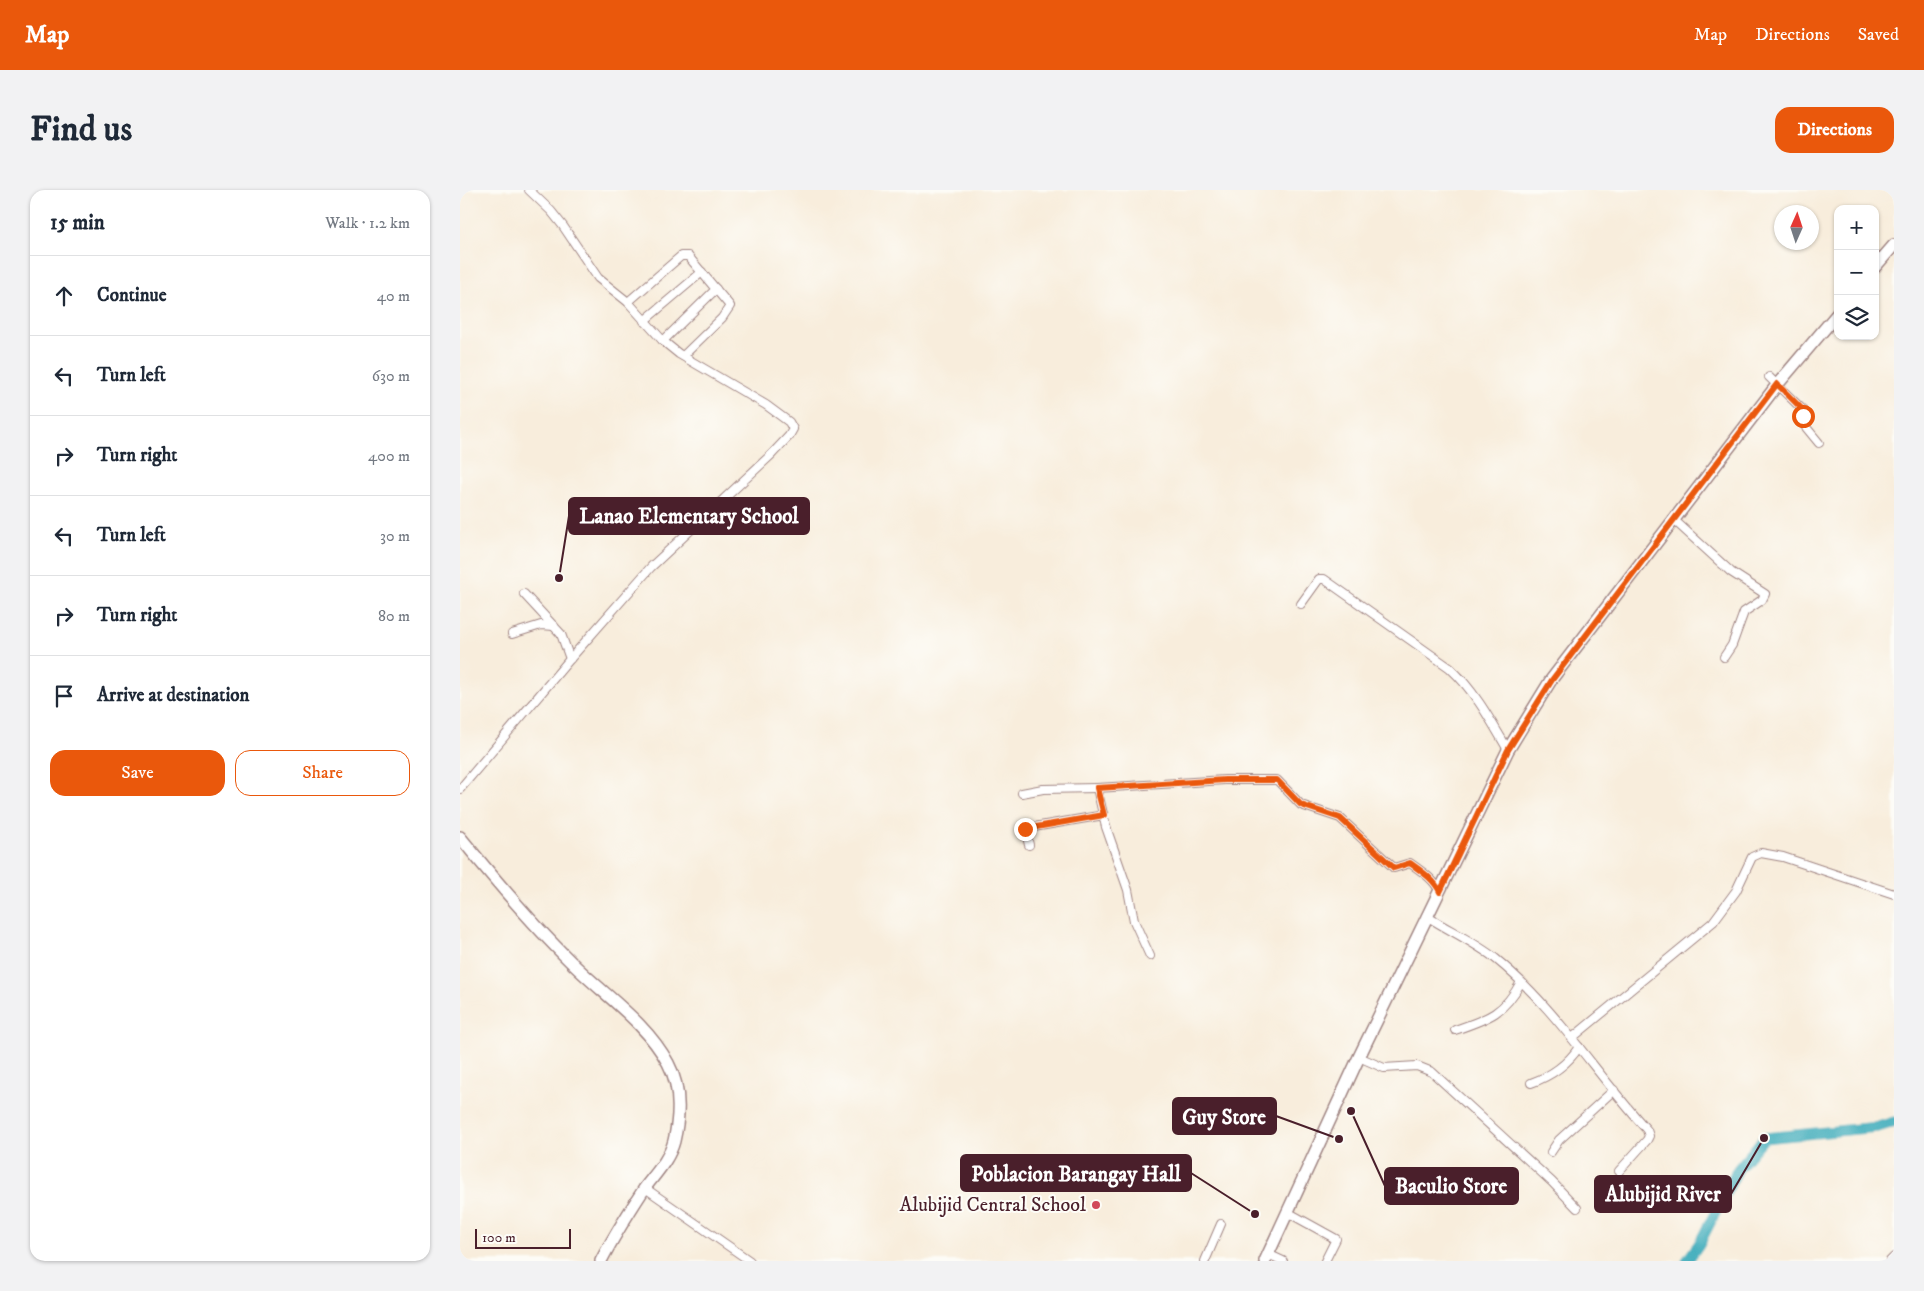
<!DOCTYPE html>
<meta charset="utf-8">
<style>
:root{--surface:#fff;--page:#f2f2f3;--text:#1f2937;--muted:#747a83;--line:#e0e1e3;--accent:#ea580c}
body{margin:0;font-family:"IM FELL DW Pica",serif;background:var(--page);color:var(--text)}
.controls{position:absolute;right:15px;top:15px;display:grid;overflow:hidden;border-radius:10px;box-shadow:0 1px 4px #0004}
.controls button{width:45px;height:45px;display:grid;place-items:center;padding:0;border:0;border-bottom:1px solid var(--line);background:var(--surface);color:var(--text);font:25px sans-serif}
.compass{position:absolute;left:1314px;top:15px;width:45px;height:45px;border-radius:50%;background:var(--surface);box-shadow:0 1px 4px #0004;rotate:3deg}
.scale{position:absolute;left:15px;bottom:12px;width:96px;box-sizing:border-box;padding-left:5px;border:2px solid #4a1f2b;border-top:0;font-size:14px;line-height:18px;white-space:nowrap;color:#4a1f2b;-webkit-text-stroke:4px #fdfcf7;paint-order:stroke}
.stop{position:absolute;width:15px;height:15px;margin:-11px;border:4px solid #ea580c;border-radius:50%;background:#fff}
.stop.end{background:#ea580c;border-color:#fff;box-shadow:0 1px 5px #0008}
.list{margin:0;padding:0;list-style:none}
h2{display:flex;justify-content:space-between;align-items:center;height:65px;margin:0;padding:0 20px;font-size:21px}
h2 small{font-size:16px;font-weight:400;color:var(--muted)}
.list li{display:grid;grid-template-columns:32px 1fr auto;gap:15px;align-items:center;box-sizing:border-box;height:80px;padding:0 20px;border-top:1px solid var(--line)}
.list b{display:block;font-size:19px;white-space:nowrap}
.list em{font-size:16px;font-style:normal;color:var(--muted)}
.actions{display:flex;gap:10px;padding:15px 20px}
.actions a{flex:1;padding:11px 0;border:1px solid var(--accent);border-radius:15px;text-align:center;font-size:18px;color:var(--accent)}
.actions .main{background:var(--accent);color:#fff}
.icon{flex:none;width:28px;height:28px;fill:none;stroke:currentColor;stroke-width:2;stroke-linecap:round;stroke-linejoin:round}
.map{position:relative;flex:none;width:1434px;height:1071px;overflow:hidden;border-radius:15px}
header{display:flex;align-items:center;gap:30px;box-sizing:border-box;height:70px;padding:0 25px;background:var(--accent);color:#fff}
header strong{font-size:24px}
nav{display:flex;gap:28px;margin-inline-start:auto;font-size:18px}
.intro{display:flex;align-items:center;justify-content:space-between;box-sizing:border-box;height:120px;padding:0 30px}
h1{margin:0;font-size:35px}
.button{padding:12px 22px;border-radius:15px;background:var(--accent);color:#fff;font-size:18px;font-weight:700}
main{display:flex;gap:30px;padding:0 30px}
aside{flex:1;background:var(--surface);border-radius:15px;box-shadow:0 1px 4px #0004}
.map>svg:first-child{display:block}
</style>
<header>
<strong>Map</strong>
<nav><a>Map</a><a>Directions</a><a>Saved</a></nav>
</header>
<div class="intro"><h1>Find us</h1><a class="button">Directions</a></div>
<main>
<aside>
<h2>15 min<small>Walk · 1.2 km</small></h2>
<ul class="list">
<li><svg class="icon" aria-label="ahead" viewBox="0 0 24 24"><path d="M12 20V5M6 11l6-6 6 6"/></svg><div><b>Continue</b></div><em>40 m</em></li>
<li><svg class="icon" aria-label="left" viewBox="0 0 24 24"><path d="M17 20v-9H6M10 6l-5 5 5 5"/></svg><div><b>Turn left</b></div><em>630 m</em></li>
<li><svg class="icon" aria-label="right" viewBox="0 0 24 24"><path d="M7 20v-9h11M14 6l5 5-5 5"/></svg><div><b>Turn right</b></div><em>400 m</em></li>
<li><svg class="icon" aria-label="left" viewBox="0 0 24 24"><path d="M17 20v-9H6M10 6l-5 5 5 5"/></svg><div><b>Turn left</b></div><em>30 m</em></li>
<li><svg class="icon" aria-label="right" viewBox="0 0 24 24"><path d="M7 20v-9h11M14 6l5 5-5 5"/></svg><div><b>Turn right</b></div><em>80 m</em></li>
<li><svg class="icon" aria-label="arrive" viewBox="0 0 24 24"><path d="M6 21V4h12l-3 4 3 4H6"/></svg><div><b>Arrive at destination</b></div></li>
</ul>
<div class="actions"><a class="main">Save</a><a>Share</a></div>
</aside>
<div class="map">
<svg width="1434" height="1071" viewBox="0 0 1434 1071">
<rect width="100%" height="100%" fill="#fdfcf7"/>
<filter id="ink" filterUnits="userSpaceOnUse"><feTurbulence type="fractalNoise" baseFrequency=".02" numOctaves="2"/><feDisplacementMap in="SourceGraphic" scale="10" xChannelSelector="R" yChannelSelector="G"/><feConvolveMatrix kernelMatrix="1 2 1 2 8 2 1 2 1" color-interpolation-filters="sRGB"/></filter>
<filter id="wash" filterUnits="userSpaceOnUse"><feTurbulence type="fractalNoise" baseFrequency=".0096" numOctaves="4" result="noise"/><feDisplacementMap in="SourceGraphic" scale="20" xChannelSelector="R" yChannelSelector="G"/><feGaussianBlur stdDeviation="1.12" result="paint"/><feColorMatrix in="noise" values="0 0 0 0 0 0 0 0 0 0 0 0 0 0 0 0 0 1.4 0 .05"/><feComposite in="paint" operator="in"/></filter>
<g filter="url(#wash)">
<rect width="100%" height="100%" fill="#f8eddc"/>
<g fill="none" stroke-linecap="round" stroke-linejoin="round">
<path stroke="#3baaba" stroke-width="11" d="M1227 1071 1239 1054 1278 979 1304 948 1418 937 1434 932"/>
</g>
</g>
<g filter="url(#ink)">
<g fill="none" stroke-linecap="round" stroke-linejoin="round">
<g stroke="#a18684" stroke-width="10">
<g id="street">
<path d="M168 112 221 66H228L270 116 262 128 223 166"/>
<path d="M184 131 242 82"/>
<path d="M203 151 256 99"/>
<path d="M1309 187 1342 219 1345 236 1359 253"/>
<path d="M1214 330 1271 382 1305 404 1302 410 1284 422 1272 455 1264 467"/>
<path d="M64 404 101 444 110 469"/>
<path d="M841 414 859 389H864L990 478C1015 501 1031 531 1048 560"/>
<path d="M52 444 81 435 94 436"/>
<path d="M0 599 110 469 191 377 311 265 329 246 333 239 329 232 306 215 219 164 203 151 168 112 138 88 103 36 91 21 69 0"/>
<path d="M562 603 583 599 637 598"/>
<path d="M569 655 565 639 568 638 644 625"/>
<path d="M968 727C990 741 1016 753 1036 769 1095 817 1136 884 1187 940L1189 946 1187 950 1159 981"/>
<path d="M690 766 674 731 668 700 646 637 637 598 765 590H817L841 615 880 628 934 678 950 673C961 681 974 689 980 702"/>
<path d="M995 840C1027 829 1044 824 1061 792"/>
<path d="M1112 848 1253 732 1276 701 1292 667 1301 663 1323 667 1434 704"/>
<path d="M899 867 924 878 957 876 972 882 1092 992 1117 1018"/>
<path d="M1071 893C1091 886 1107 875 1119 857"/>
<path d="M1091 962 1099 950 1154 900"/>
<path d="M185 998 290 1071"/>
<path d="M829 1023 876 1049 865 1071"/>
<path d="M808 1064 823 1071"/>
<path d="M745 1071 761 1034"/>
<path d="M1430 1071 1434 1067"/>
</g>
</g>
<g stroke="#a18684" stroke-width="14">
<g id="secondary">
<path d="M1415 77 1434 55"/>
<path d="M0 647C35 690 71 733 111 772 144 805 186 832 208 873 221 897 220 925 214 951 209 970 195 984 184 999 169 1022 154 1046 141 1071"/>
<path d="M805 1071 899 867 1048 560 1091 490 1317 195 1378 123"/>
</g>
</g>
<use href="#street" stroke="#fff" stroke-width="8"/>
<use href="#secondary" stroke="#fff" stroke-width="11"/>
</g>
</g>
<g fill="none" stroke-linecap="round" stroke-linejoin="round" filter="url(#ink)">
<path stroke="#ea580c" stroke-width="6" d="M565 639 644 625 637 598 765 590H817L841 615 880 628 934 678 950 673C961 681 974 689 980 702L1048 560 1092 490 1317 194 1342 219 1343 226"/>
</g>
<circle fill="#d1495b" stroke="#fdfcf7" stroke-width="2" cx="636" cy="1015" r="5"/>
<g text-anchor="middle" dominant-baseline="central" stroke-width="4" stroke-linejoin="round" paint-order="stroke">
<g font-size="20" fill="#4a1f2b" stroke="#fdfcf7" text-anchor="end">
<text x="626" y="1015">Alubijid Central School</text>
</g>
</g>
<path fill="none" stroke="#4a1f2b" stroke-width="2" d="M99 388L109 326M879 949L816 926M795 1024L731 983M891 921L925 996M1304 948L1271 1004"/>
<g fill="#4a1f2b" stroke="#fdfcf7" stroke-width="2">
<circle cx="99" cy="388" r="5"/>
<circle cx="879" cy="949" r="5"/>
<circle cx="795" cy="1024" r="5"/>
<circle cx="891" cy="921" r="5"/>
<circle cx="1304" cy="948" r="5"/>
</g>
<g fill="#4a1f2b" stroke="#4a1f2b" stroke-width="2">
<rect x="109" y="308" width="240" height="36" rx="5"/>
<rect x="713" y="908" width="103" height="36" rx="5"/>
<rect x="501" y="965" width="230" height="36" rx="5"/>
<rect x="925" y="978" width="133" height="36" rx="5"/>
<rect x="1135" y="986" width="136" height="36" rx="5"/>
</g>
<g font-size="21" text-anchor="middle" font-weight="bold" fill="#fff">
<text x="229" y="333">Lanao Elementary School</text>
<text x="764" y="934">Guy Store</text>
<text x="616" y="991">Poblacion Barangay Hall</text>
<text x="991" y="1003">Baculio Store</text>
<text x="1203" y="1011">Alubijid River</text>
</g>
</svg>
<div class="controls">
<button>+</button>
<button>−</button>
<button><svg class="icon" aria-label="layers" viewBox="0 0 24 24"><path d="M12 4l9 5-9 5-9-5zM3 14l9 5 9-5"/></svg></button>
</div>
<svg class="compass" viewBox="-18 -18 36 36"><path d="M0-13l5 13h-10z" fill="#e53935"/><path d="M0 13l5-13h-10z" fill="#747a83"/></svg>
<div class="scale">100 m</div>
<div class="stop" style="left:1343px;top:226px"></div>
<div class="stop end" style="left:565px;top:639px"></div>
</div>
</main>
